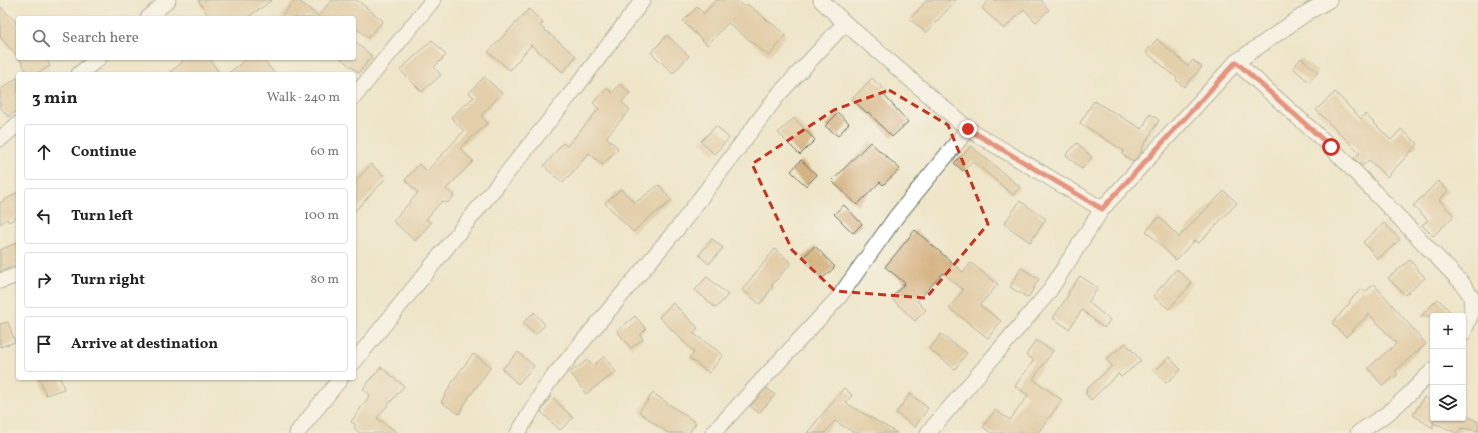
<!DOCTYPE html>
<meta charset="utf-8">
<style>
:root{--surface:#fff;--page:#f6f6f6;--text:#222;--muted:#767676;--line:#e0e0e0}
body{margin:0;font-family:Vollkorn,serif;background:var(--page);color:var(--text)}
.controls{position:absolute;right:12px;bottom:12px;display:grid;overflow:hidden;border-radius:4px;box-shadow:0 1px 3px #0004}
.controls button{width:36px;height:36px;display:grid;place-items:center;padding:0;border:0;border-bottom:1px solid var(--line);background:var(--surface);color:var(--text);font:20px sans-serif}
.stop{position:absolute;width:12px;height:12px;margin:-9px;border:3px solid #d93025;border-radius:50%;background:#fff}
.stop.end{background:#d93025;border-color:#fff;box-shadow:0 1px 4px #0008}
.list{margin:0;padding:0;list-style:none}
h2{display:flex;justify-content:space-between;align-items:center;height:52px;margin:0;padding:0 16px;font-size:17px}
h2 small{font-size:13px;font-weight:400;color:var(--muted)}
.list li{display:grid;grid-template-columns:26px 1fr auto;gap:12px;align-items:center;box-sizing:border-box;height:56px;margin:0 8px 8px;padding:0 8px;border:1px solid var(--line);border-radius:4px}
.list b{display:block;font-size:15px;white-space:nowrap}
.list em{font-size:13px;font-style:normal;color:var(--muted)}
.icon{flex:none;width:22px;height:22px;fill:none;stroke:currentColor;stroke-width:2;stroke-linecap:round;stroke-linejoin:round}
.map{position:relative;flex:none;width:1478px;height:433px;overflow:hidden}
.search{position:absolute;background:var(--surface);box-shadow:0 1px 3px #0004;left:16px;top:16px;width:340px;height:44px;display:flex;align-items:center;gap:10px;box-sizing:border-box;padding:0 14px;border-radius:4px;color:var(--muted);font-size:15px}
.panel{position:absolute;background:var(--surface);box-shadow:0 1px 3px #0004;left:16px;top:72px;width:340px;height:308px;border-radius:4px}
.map>svg:first-child{display:block}
</style>
<div class="map">
<svg width="1478" height="433" viewBox="0 0 1478 433">
<rect width="100%" height="100%" fill="#f7f3e8"/>
<filter id="ink" filterUnits="userSpaceOnUse"><feTurbulence type="fractalNoise" baseFrequency=".025" numOctaves="2"/><feDisplacementMap in="SourceGraphic" scale="8" xChannelSelector="R" yChannelSelector="G"/><feConvolveMatrix kernelMatrix="1 2 1 2 8 2 1 2 1" color-interpolation-filters="sRGB"/></filter>
<filter id="wash" filterUnits="userSpaceOnUse"><feTurbulence type="fractalNoise" baseFrequency=".012" numOctaves="4" result="noise"/><feDisplacementMap in="SourceGraphic" scale="16" xChannelSelector="R" yChannelSelector="G"/><feGaussianBlur stdDeviation="0.9" result="paint"/><feColorMatrix in="noise" values="0 0 0 0 0 0 0 0 0 0 0 0 0 0 0 0 0 1.4 0 .05"/><feComposite in="paint" operator="in"/></filter>
<g filter="url(#wash)">
<rect width="100%" height="100%" fill="#efe6ca"/>
<g id="blocks">
<g fill="#d6b383">
<path d="M198 0H272L247 18H210Z"/>
<path d="M295 0H298L318 16 332 0H357L383 21 368 38 354 26V18H280Z"/>
<path d="M716 0H735L744 7 747 4 786 35 769 56 728 23 707 45 683 21 697 7 704 14Z"/>
<path d="M927 0H956L926 33 910 19Z"/>
<path d="M989 0H1041L1049 10 1036 22 1024 9 1004 29 982 8Z"/>
<path d="M0 6 18 25V57L0 37Z"/>
<path d="M529 9 543 23 540 26 576 56 563 72 531 45 510 70 488 52Z"/>
<path d="M667 35 689 56 673 73 651 53Z"/>
<path d="M1157 39 1188 66 1193 60 1202 67 1184 87 1176 80 1177 78 1146 52Z"/>
<path d="M432 40 446 55 434 67 441 75 422 92 400 70Z"/>
<path d="M354 41 372 56 359 73 340 58H354Z"/>
<path d="M19 58H46L50 66 36 74H28Z"/>
<path d="M180 58H209L220 74H167L183 62Z"/>
<path d="M248 58H262L275 74H227Z"/>
<path d="M1301 58 1318 72 1309 82 1293 68Z"/>
<path d="M18 77V110L8 117 0 107V90Z"/>
<path d="M484 77 502 93 481 116 488 123 460 148 473 161 446 189 454 196 448 203 442 201 426 219 431 223 415 241 393 221 418 193 405 180 419 164 427 171 464 131 451 117 474 97 469 93Z"/>
<path d="M872 78 887 92 884 95 908 122 892 137 868 112 867 113 852 99Z"/>
<path d="M620 84 630 93 622 102 630 110 606 137 618 148 603 165 589 153 563 183 544 166 563 143 567 146 599 109 593 103 607 88 612 93Z"/>
<path d="M1335 92 1361 119 1365 114 1391 140 1401 129 1418 144 1387 177 1369 160 1362 166 1354 158 1360 153 1316 110Z"/>
<path d="M1094 101 1142 129 1150 114 1159 120 1141 150 1143 151 1133 162 1122 154 1124 151 1080 123Z"/>
<path d="M838 113 849 123 838 136 825 126Z"/>
<path d="M794 118 815 140 800 155 778 133Z"/>
<path d="M716 126 729 138 714 154 701 141Z"/>
<path d="M870 142 900 169 883 185 880 182 857 205 832 181Z"/>
<path d="M1077 143 1092 157 1082 169 1066 155Z"/>
<path d="M971 146 1020 187 1013 195 973 161 963 171 954 163 962 155H963Z"/>
<path d="M801 160 817 175 806 186 791 171Z"/>
<path d="M371 164 386 178 354 212V183Z"/>
<path d="M1438 181 1448 191 1439 200 1454 216 1433 236 1422 225 1428 220 1413 206Z"/>
<path d="M659 185 672 201 646 220 633 232 605 203 621 189 635 203Z"/>
<path d="M1224 191 1237 203 1198 244 1195 240 1176 260 1146 231 1159 217 1179 237Z"/>
<path d="M18 192V216L9 222 7 219 0 224V203Z"/>
<path d="M1020 201 1046 219 1030 242 1004 224Z"/>
<path d="M844 205 862 224 853 233 834 214Z"/>
<path d="M1384 223 1400 240 1378 259 1363 242Z"/>
<path d="M915 230 963 272 971 263 998 284 980 305 1001 321 988 338 949 308 963 290 943 273 917 301 926 310 915 321 891 298 905 283 885 267Z"/>
<path d="M712 239 723 248 709 264 699 255Z"/>
<path d="M18 242V264L0 272V250Z"/>
<path d="M815 246 835 267 822 279 802 258Z"/>
<path d="M775 249 791 263 771 286 773 287 760 304 742 290Z"/>
<path d="M1410 260 1425 278 1405 295 1388 278Z"/>
<path d="M1021 268 1039 279 1028 298 1010 287Z"/>
<path d="M1177 269 1192 283 1169 309 1153 296Z"/>
<path d="M1080 276 1098 288 1088 302 1110 320 1104 328 1082 310 1069 329 1053 318 1069 294 1068 293Z"/>
<path d="M707 277 728 295 716 308 695 290Z"/>
<path d="M1374 284 1426 344 1395 371 1398 374 1383 386 1368 368 1396 344V343L1369 314 1346 337 1332 323 1350 303 1349 301 1362 289 1365 292Z"/>
<path d="M1438 299 1455 316H1421Z"/>
<path d="M673 303 698 328 693 333 723 355 709 373 689 358 694 352 659 317Z"/>
<path d="M534 312 545 325 535 335 523 323Z"/>
<path d="M635 316 646 329 640 335 643 339 631 348 617 331Z"/>
<path d="M8 322 15 342 0 347V324Z"/>
<path d="M941 334 967 353 955 369 929 349Z"/>
<path d="M1036 340 1053 351 1033 379 1062 400 1038 433H991L983 427 995 410 1010 420 1028 395 1015 386 1034 360 1026 355Z"/>
<path d="M1126 343 1141 361 1121 377 1118 374 1091 400 1086 394V390L1112 366 1106 359Z"/>
<path d="M518 352 534 366 518 384 502 369Z"/>
<path d="M473 354 491 367 469 397 459 414 441 402 455 378Z"/>
<path d="M604 357 616 372 586 394 570 372 588 360 592 366Z"/>
<path d="M1169 357 1181 370 1166 383 1155 371Z"/>
<path d="M381 367 404 386 377 418 398 433H360L354 428 356 425 351 422 370 395 363 389Z"/>
<path d="M39 378H60L64 389 46 395Z"/>
<path d="M767 388 775 395 759 413 750 406Z"/>
<path d="M844 388 852 395 846 403 897 433H855L835 421 825 433H807Z"/>
<path d="M653 393 696 423 689 433H668L639 412Z"/>
<path d="M910 394 928 408 915 427 896 413Z"/>
<path d="M551 396 573 418 560 430 541 412Z"/>
<path d="M1424 397 1433 403V418H1463V414L1478 422V431L1461 428 1458 433H1456L1440 425 1434 424 1433 421V428L1413 415Z"/>
</g>
</g>
</g>
<g filter="url(#ink)">
<use href="#blocks" fill-opacity="0" stroke="#687868" stroke-width="1"/>
<g fill="none" stroke-linecap="round" stroke-linejoin="round">
<g stroke="#687868" stroke-width="17">
<g id="street">
<path d="M821 0 845 23 968 129 1102 209"/>
<path d="M148 18 168 0"/>
<path d="M1236 62 1331 147 1462 283 1471 296 1472 311 1463 334"/>
<path d="M79 74 99 58"/>
<path d="M354 97 433 0"/>
<path d="M0 139 18 124"/>
<path d="M0 281 18 275"/>
<path d="M354 362 574 90 643 0"/>
<path d="M297 433 341 378"/>
<path d="M518 433 548 383 681 224 778 95 845 23"/>
<path d="M713 433 839 297 896 217 968 129"/>
<path d="M928 433 1048 293 1102 209 1236 62 1308 12 1329 0"/>
<path d="M1358 433 1388 413 1407 396 1433 370"/>
</g>
</g>
<use href="#street" stroke="#fff" stroke-width="15"/>
</g>
</g>
<g fill="none" stroke-linecap="round" stroke-linejoin="round" filter="url(#ink)">
<path stroke="#d93025" stroke-width="5" d="M968 129 1102 209 1236 62 1331 147"/>
</g>
<path d="M0 0H1478V433H0ZM889 90 948 125 988 224 926 298 835 291 792 250 752 164 834 110Z" fill="#efe6ca" fill-opacity=".55" fill-rule="evenodd"/>
<path fill="none" stroke="#c8321e" stroke-width="3" stroke-dasharray="8 5" stroke-linejoin="round" d="M889 90 948 125 988 224 926 298 835 291 792 250 752 164 834 110Z"/>
</svg>
<div class="controls">
<button>+</button>
<button>−</button>
<button><svg class="icon" aria-label="layers" viewBox="0 0 24 24"><path d="M12 4l9 5-9 5-9-5zM3 14l9 5 9-5"/></svg></button>
</div>
<div class="stop" style="left:1331px;top:147px"></div>
<div class="stop end" style="left:968px;top:129px"></div>
<div class="search"><svg class="icon" aria-label="search" viewBox="0 0 24 24"><circle cx="10" cy="10" r="6"/><path d="M15 15l6 6"/></svg>Search here</div>
<section class="panel">
<h2>3 min<small>Walk · 240 m</small></h2>
<ul class="list">
<li><svg class="icon" aria-label="ahead" viewBox="0 0 24 24"><path d="M12 20V5M6 11l6-6 6 6"/></svg><div><b>Continue</b></div><em>60 m</em></li>
<li><svg class="icon" aria-label="left" viewBox="0 0 24 24"><path d="M17 20v-9H6M10 6l-5 5 5 5"/></svg><div><b>Turn left</b></div><em>100 m</em></li>
<li><svg class="icon" aria-label="right" viewBox="0 0 24 24"><path d="M7 20v-9h11M14 6l5 5-5 5"/></svg><div><b>Turn right</b></div><em>80 m</em></li>
<li><svg class="icon" aria-label="arrive" viewBox="0 0 24 24"><path d="M6 21V4h12l-3 4 3 4H6"/></svg><div><b>Arrive at destination</b></div></li>
</ul>
</section>
</div>
